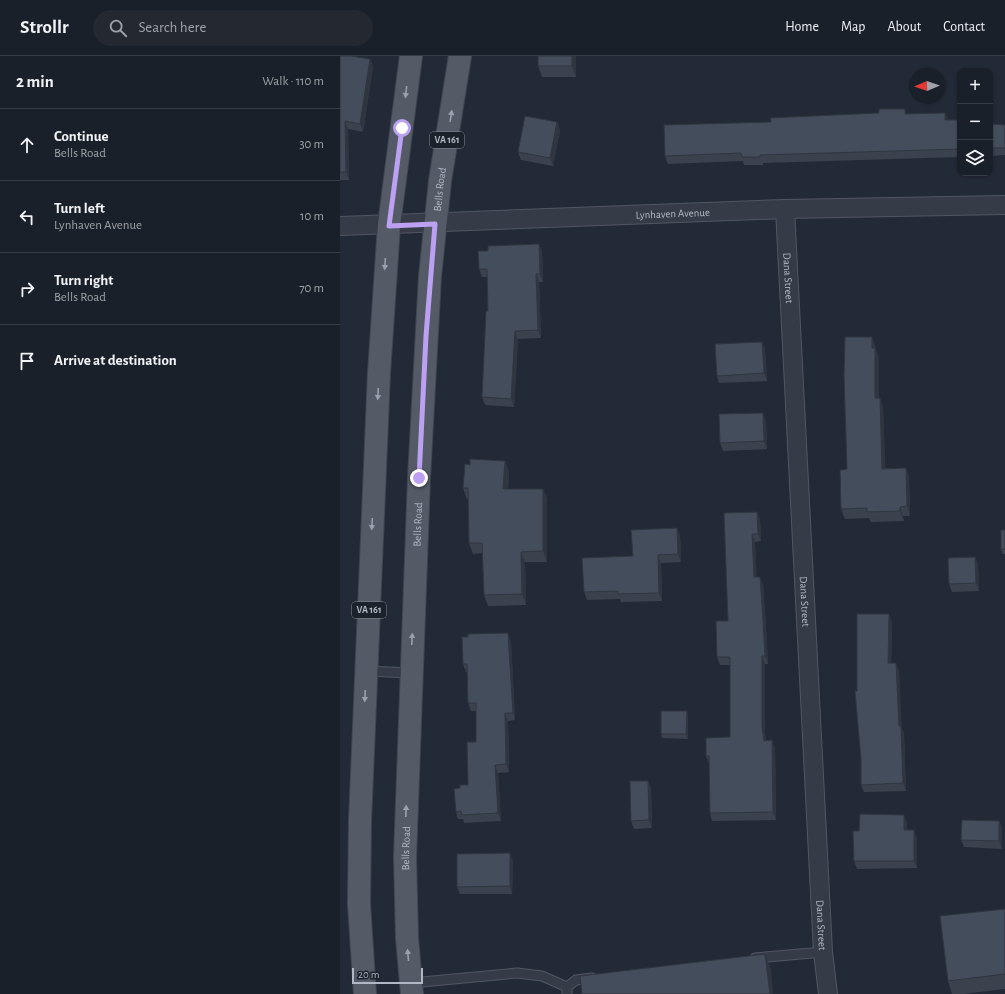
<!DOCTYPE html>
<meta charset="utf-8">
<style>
:root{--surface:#1a2029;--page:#232831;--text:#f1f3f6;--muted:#9fa3a8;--line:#383e46}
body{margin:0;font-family:"Alegreya Sans",sans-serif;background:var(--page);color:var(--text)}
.controls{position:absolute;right:12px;top:12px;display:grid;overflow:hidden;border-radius:8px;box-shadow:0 1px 3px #0004}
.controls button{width:36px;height:36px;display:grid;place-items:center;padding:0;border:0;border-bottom:1px solid var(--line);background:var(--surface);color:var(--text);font:20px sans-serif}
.compass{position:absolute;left:569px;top:12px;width:36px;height:36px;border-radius:50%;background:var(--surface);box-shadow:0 1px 3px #0004;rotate:268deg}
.scale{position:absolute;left:12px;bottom:10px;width:71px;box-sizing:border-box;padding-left:4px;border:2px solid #b1b7c4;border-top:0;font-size:11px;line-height:14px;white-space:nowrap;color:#b1b7c4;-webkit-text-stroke:3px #1c222c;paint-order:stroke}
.stop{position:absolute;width:12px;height:12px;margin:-9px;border:3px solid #bca0f2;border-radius:50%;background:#fff}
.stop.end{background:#bca0f2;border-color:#fff;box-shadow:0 1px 4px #0008}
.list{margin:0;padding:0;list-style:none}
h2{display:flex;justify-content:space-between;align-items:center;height:52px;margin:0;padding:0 16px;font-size:17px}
h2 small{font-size:13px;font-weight:400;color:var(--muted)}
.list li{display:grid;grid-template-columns:26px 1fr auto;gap:12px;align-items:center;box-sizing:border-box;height:72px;padding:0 16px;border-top:1px solid var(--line)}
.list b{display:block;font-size:15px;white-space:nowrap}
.list p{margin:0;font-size:13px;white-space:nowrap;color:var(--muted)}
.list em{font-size:13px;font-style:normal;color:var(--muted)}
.icon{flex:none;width:22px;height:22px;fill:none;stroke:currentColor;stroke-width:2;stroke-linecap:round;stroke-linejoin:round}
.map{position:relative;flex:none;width:665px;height:938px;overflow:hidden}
header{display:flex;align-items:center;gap:24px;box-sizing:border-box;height:56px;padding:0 20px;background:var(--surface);border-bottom:1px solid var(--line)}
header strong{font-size:19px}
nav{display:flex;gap:22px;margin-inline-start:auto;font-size:14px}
.search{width:280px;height:36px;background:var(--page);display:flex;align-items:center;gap:10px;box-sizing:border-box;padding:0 14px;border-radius:22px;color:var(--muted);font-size:15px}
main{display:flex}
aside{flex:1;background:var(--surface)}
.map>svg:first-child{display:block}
</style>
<header>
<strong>Strollr</strong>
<div class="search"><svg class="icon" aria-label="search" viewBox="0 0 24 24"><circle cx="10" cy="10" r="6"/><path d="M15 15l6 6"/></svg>Search here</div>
<nav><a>Home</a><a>Map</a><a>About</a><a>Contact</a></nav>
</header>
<main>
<aside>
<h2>2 min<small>Walk · 110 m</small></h2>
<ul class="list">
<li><svg class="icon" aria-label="ahead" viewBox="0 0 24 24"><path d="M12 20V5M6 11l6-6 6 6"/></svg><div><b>Continue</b><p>Bells Road</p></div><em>30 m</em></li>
<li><svg class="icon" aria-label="left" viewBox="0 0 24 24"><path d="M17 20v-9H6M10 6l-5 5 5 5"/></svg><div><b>Turn left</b><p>Lynhaven Avenue</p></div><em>10 m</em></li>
<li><svg class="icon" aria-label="right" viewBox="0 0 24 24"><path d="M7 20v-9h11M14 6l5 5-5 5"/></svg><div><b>Turn right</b><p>Bells Road</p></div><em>70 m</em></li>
<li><svg class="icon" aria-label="arrive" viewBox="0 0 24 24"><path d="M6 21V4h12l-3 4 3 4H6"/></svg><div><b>Arrive at destination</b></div></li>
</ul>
</aside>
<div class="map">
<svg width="665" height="938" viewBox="0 0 665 938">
<rect width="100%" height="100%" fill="#232a37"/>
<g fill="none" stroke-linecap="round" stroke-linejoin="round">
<g stroke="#515762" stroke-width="11">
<g id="lane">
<path d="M26 615 71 617"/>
<path d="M415 902 483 896"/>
<path d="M71 927 177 917 202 920 227 931"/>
<path d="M227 938V931L236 924 252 922"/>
</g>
</g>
<g stroke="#515762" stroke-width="20">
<g id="street">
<path id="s1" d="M445 153 483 896 488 938"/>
<path id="s2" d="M0 170 445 153 665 149"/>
</g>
</g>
<g stroke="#3f4651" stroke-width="24">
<g id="primary">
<path d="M25 938 19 848 20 765 39 317 49 169 71 0"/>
<path id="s3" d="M72 938 67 882 65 801 79 422 90 220 100 125 120 0"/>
</g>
</g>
<use href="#lane" stroke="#363c47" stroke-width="9"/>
<use href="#street" stroke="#363c47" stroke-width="18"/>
<use href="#primary" stroke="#545b67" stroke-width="22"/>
</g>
<g fill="#3a424e">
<path d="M0 0 30 3 33 11 23 76 8 73 9 124H0Z"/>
<path d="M236 0V21H202L198 10Z"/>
<path d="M539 57 567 58 605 57 608 64H620V101L423 107V109H404L403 105 328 108 325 100 431 66Z"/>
<path d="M217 66 220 74 213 110 181 104 178 96Z"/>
<path d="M650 68 665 69V99L650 100Z"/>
<path d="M199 188 202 196 203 226H199L201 282 178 283 174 351 145 349 142 341 148 255 147 221H142L139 213 148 195Z"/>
<path d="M532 281 539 302V342H540L543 352 545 412H566L569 422 570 460H563L564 465 531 466 529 462 505 463 501 453 507 413Z"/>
<path d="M422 286 425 294 427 325 379 327 377 320Z"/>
<path d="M426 365 427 393 383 395 380 387Z"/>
<path d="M165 405 169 416 168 433H203L207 443V506H185L186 549 148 550 144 539 143 497 133 498 129 487 128 443H127L123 432 130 409Z"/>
<path d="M417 456 420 464 421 485 415 486 416 521 423 529 426 571 428 608H425V678L426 685 435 692 436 764 372 765 370 757 369 707 366 700 390 681V609H380L377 601 388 565Z"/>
<path d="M337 472 340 480 341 506 321 507 322 545 281 546 280 543 247 544 244 536 293 500Z"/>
<path d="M665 474V498H663L661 494Z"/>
<path d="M635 501 638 509 639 535 612 536 609 528Z"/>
<path d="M552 566 551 607 559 615 561 670 564 678 566 735 524 736 521 729V703L517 635Z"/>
<path d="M171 585 175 664 168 665 169 716 158 717 161 765 124 767 123 763H118L116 756 120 732 128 729 136 686V655H131L128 647 127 616H126L123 608Z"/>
<path d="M348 659V683L322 682 321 678Z"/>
<path d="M308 725 311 733 312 772 294 773 291 765Z"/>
<path d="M659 765 662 773V793L624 791 621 784Z"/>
<path d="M567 767V774L577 782V812L517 813 514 805 519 775Z"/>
<path d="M173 805 172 838H120L117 831Z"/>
<path d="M665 853V933L623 938H612L608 925Z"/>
</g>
<g fill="#303640">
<path d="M232 0H236V21L232 10Z"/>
<path d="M30 3 33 11 23 76 20 68Z"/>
<path d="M605 57 608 64H605Z"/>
<path d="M5 65 8 73 9 124 6 116Z"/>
<path d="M217 66 220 74 213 110 210 102Z"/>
<path d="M199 188 202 196 203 226 200 218Z"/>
<path d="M196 218 199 226 201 282 198 274Z"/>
<path d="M175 275 178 283 174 351 171 343Z"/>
<path d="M532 281 539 302V352L535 342 532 292Z"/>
<path d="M422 286 425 294 427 325 424 317Z"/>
<path d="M540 342 543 352 546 422 542 413Z"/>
<path d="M423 357 426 365 427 393 424 385Z"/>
<path d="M165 405 169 416 167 443 163 433Z"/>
<path d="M566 412 569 422 570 460 567 450Z"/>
<path d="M203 433 207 443V506L203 495Z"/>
<path d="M560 451 563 460 564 465 560 455Z"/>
<path d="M417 456 420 464 421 485 418 478Z"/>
<path d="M337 472 340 480 341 506 338 498Z"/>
<path d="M412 478 415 486 417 529 414 521Z"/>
<path d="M181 496 185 506 186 549 182 538Z"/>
<path d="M318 499 321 507 322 545 319 537Z"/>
<path d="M635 501 638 509 639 535 636 527Z"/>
<path d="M420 521 423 529 426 571 428 608 425 600Z"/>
<path d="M549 558 552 566 551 615 548 607Z"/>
<path d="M168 577 171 585 175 664 173 657Z"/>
<path d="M422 600 425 608V678L427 693 424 685 422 670Z"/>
<path d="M556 607 559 615 562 678 559 670Z"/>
<path d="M347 655 348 659V683L346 678Z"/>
<path d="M165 657 168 665 169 716 166 708Z"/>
<path d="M561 670 564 678 566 735 563 727Z"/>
<path d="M432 684 435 692 436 764 433 756Z"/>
<path d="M155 709 158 717 161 765 158 757Z"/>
<path d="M308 725 311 733 312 772 309 764Z"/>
<path d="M564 759 567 767V782L564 774Z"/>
<path d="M659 765 662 773V793L659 785Z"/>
<path d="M574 774 577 782V812L574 805Z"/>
<path d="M170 797 173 805 172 838 170 830Z"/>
<path d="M425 898 431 913 433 938H430Z"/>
</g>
<g fill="#444d5b" stroke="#303640">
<path d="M0 0H11L30 3 20 68 5 65 6 116H0Z"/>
<rect x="198" y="0" width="34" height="10"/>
<path d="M539 53H565V58L605 57V64H620V93L420 99V101H402L401 97 325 100 324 69 431 66 430 62 539 57Z"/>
<path d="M185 60 217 66 210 102 178 96Z"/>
<path d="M650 68 665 69V92H650Z"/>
<path d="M199 188 200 218H196L198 274 175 275 171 343 142 341 146 255H148L147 213H139L138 195H148V190Z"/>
<path d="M505 281H532V292H535V342H540L542 413 566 412 567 450 560 451V455L527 456V452L501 453 500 414 507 413 504 319Z"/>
<path d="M422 286 424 317 377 320 375 288Z"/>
<path d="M423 357 424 385 380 387 379 358Z"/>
<path d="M130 403 165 405 163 433H203V495L181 496 182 538 144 539 142 487H129L128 432H123L125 408 130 409Z"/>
<path d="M417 456 418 478H412L414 521H420L423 563 425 600H422V670L424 685 432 684 433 756 370 757 369 700H366V682L390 681V601H377L376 565H388L384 457Z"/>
<path d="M337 472 338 498 318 499 319 537 278 538V535L244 536 242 502 293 500 291 474Z"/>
<path d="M661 474H665V493L661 494Z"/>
<path d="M635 501 636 527 609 528 608 502Z"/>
<path d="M517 558H549L548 607H556L559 670H561L563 727 521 729V703L515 635H517Z"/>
<path d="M168 577 173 657H165L166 708 155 709 158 757 122 759 121 755 116 756 114 733 120 732V729H128L127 686H136V647H128L127 608H123L122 581H128V578Z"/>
<path d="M321 655H347L346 678H321Z"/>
<path d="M290 725H308L309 764 291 765Z"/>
<path d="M520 758 564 759V774H574V805H514L513 775H519Z"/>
<path d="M622 764 659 765V785L621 784Z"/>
<path d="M170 797V830L117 831V798Z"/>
<path d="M665 853V918L608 925 600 860Z"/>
<path d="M425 898 430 938H242L240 920Z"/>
</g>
<defs><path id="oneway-solid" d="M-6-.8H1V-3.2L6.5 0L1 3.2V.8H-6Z"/></defs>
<g fill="#9aa0ad">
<use href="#oneway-solid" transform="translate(66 36) rotate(97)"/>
<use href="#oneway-solid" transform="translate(111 60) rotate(-81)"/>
<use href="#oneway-solid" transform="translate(45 208) rotate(94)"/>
<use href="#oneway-solid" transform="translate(38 338) rotate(93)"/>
<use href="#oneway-solid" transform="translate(32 468) rotate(93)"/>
<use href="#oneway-solid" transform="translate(72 583) rotate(-88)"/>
<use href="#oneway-solid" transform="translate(25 640) rotate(92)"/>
<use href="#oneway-solid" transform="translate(66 755) rotate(-88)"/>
<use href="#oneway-solid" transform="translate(68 899) rotate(-95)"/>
</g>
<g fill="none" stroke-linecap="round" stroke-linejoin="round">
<path stroke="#bca0f2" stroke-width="5" d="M62 72 49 170 95 168 86 280 79 422"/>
</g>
<g text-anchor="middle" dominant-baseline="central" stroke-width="3" stroke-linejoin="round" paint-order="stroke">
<g fill="#1c222c" stroke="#848a96" stroke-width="1">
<rect x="90" y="76" width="34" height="16" rx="3"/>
<rect x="12" y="546" width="34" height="16" rx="3"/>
</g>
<g font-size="10" font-weight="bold" fill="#b1b7c4">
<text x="107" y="84">VA 161</text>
<text x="29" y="554">VA 161</text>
</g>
<g font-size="11" fill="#b1b7c4" stroke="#1c222c">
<text stroke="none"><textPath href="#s3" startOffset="806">Bells Road</textPath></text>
<text stroke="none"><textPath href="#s2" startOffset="333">Lynhaven Avenue</textPath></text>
<text stroke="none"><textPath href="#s1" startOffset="69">Dana Street</textPath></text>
<text stroke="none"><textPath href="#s3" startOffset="470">Bells Road</textPath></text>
<text stroke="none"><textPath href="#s1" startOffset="393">Dana Street</textPath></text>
<text stroke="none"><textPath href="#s3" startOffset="146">Bells Road</textPath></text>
<text stroke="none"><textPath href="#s1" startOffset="717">Dana Street</textPath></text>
</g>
</g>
</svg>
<div class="controls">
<button>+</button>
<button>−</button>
<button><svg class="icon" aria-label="layers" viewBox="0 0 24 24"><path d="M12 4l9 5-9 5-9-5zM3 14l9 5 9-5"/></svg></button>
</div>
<svg class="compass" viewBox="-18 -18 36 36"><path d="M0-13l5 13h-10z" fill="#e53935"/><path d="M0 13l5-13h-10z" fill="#9fa3a8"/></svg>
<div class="scale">20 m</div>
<div class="stop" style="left:62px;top:72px"></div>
<div class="stop end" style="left:79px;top:422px"></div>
</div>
</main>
